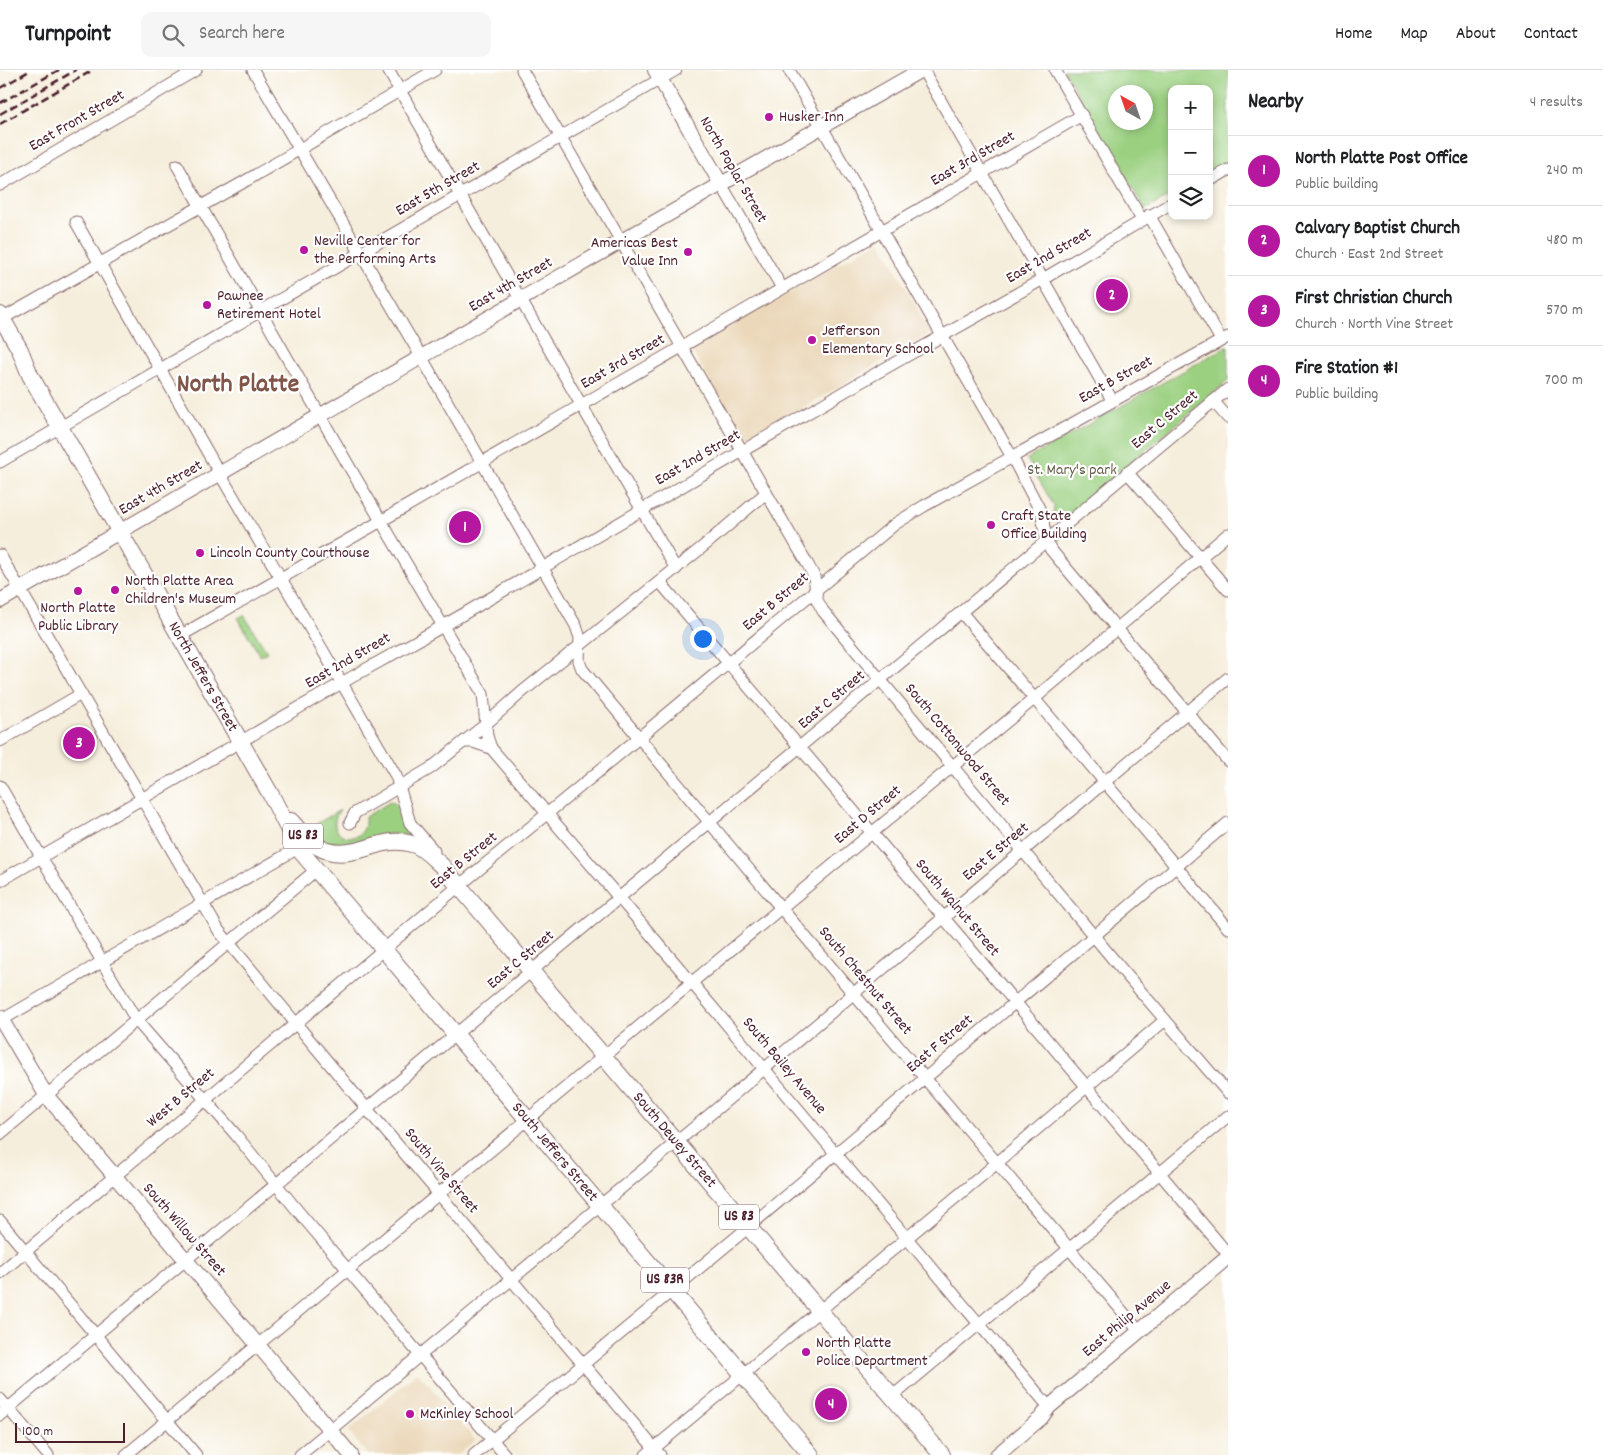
<!DOCTYPE html>
<meta charset="utf-8">
<style>
:root{--surface:#fff;--page:#f6f6f6;--text:#202124;--muted:#757577;--line:#e0e0e0;--accent:#b5179e}
body{margin:0;font-family:Dekko,sans-serif;background:var(--page);color:var(--text)}
.controls{position:absolute;right:15px;top:15px;display:grid;overflow:hidden;border-radius:10px;box-shadow:0 2px 8px #0003}
.controls button{width:45px;height:45px;display:grid;place-items:center;padding:0;border:0;border-bottom:1px solid var(--line);background:var(--surface);color:var(--text);font:25px sans-serif}
.compass{position:absolute;left:1108px;top:15px;width:45px;height:45px;border-radius:50%;background:var(--surface);box-shadow:0 2px 8px #0003;rotate:320deg}
.scale{position:absolute;left:15px;bottom:12px;width:110px;box-sizing:border-box;padding-left:5px;border:2px solid #4a1f2b;border-top:0;font-size:14px;line-height:18px;white-space:nowrap;color:#4a1f2b;-webkit-text-stroke:4px #fff;paint-order:stroke}
.you{position:absolute;left:702px;top:568px;width:18px;height:18px;margin:-12px;border:4px solid #fff;border-radius:50%;background:#1a73e8;box-shadow:0 0 0 8px #1a73e833}
.badge{display:grid;place-items:center;width:32px;height:32px;border-radius:50%;background:var(--accent);color:#fff;font-size:16px;font-weight:700}
.pin{position:absolute;translate:-50% -50%;border:2px solid #fff;box-shadow:0 1px 5px #0006}
.list{margin:0;padding:0;list-style:none}
h2{display:flex;justify-content:space-between;align-items:center;height:65px;margin:0;padding:0 20px;font-size:21px}
h2 small{font-size:16px;font-weight:400;color:var(--muted)}
.list li{display:grid;grid-template-columns:32px 1fr auto;gap:15px;align-items:center;box-sizing:border-box;height:70px;padding:0 20px;border-top:1px solid var(--line)}
.list b{display:block;font-size:19px;white-space:nowrap}
.list p{margin:0;font-size:16px;white-space:nowrap;color:var(--muted)}
.list em{font-size:16px;font-style:normal;color:var(--muted)}
.icon{flex:none;width:28px;height:28px;fill:none;stroke:currentColor;stroke-width:2;stroke-linecap:round;stroke-linejoin:round}
.map{position:relative;flex:none;width:1228px;height:1385px;overflow:hidden}
header{display:flex;align-items:center;gap:30px;box-sizing:border-box;height:70px;padding:0 25px;background:var(--surface);border-bottom:1px solid var(--line)}
header strong{font-size:24px}
nav{display:flex;gap:28px;margin-inline-start:auto;font-size:18px}
.search{width:350px;height:45px;background:var(--page);display:flex;align-items:center;gap:12px;box-sizing:border-box;padding:0 18px;border-radius:10px;color:var(--muted);font-size:19px}
main{display:flex}
aside{flex:1;background:var(--surface)}
.map>svg:first-child{display:block}
</style>
<header>
<strong>Turnpoint</strong>
<div class="search"><svg class="icon" aria-label="search" viewBox="0 0 24 24"><circle cx="10" cy="10" r="6"/><path d="M15 15l6 6"/></svg>Search here</div>
<nav><a>Home</a><a>Map</a><a>About</a><a>Contact</a></nav>
</header>
<main>
<div class="map">
<svg width="1228" height="1385" viewBox="0 0 1228 1385">
<rect width="100%" height="100%" fill="#fff"/>
<filter id="ink" filterUnits="userSpaceOnUse"><feTurbulence type="fractalNoise" baseFrequency=".02" numOctaves="2"/><feDisplacementMap in="SourceGraphic" scale="10" xChannelSelector="R" yChannelSelector="G"/><feConvolveMatrix kernelMatrix="1 2 1 2 8 2 1 2 1" color-interpolation-filters="sRGB"/></filter>
<filter id="wash" filterUnits="userSpaceOnUse"><feTurbulence type="fractalNoise" baseFrequency=".0096" numOctaves="4" result="noise"/><feDisplacementMap in="SourceGraphic" scale="20" xChannelSelector="R" yChannelSelector="G"/><feGaussianBlur stdDeviation="1.12" result="paint"/><feColorMatrix in="noise" values="0 0 0 0 0 0 0 0 0 0 0 0 0 0 0 0 0 1.4 0 .05"/><feComposite in="paint" operator="in"/></filter>
<g filter="url(#wash)">
<rect width="100%" height="100%" fill="#f6eedc"/>
<g fill="#ebd8ba">
<path d="M880 170 931 263 744 372 691 279Z"/>
<path d="M418 1302 475 1370 458 1385H368L348 1361Z"/>
</g>
<g fill="#9bd081" stroke="#727856" fill-rule="evenodd">
<path d="M1064 0H1228V93L1209 104V19H1172V125L1145 140ZM1146 22V52H1116V22Z"/>
<path d="M1228 276V311L1061 451 1057 452 1053 445 1054 436 1027 389Z"/>
<path d="M244 545 267 582 260 586 238 548Z"/>
<path d="M390 732 394 733 398 736 406 756 415 767 401 764H389L342 776 322 771 306 760 340 740C319 767 369 781 365 747Z"/>
</g>
</g>
<g filter="url(#ink)">
<g fill="none" stroke-linecap="round" stroke-linejoin="round">
<g stroke="#866769" stroke-width="13">
<g id="minor">
<path d="M253 0 422 288 576 556 580 568 579 591 582 599 781 838 1139 1261"/>
<path d="M388 0 676 499"/>
<path d="M522 0 808 495 814 506 817 530 823 541 1118 895 1228 1023"/>
<path d="M789 0 1012 387 1042 444 1046 471 1051 480 1228 691"/>
<path d="M923 0 1112 330"/>
<path d="M1055 0 1142 150"/>
<path d="M177 95 350 398 483 624 487 666 491 678 692 913 1049 1337"/>
<path d="M1209 111 1228 100"/>
<path d="M721 114 782 218"/>
<path d="M0 115 196 0"/>
<path d="M1149 145 1221 270"/>
<path d="M76 152 220 404 396 706 410 753 434 781"/>
<path d="M0 250 242 113 435 0"/>
<path d="M1213 331 1228 348"/>
<path d="M0 392 676 0"/>
<path d="M1127 402 1228 520"/>
<path d="M0 485 219 861 367 1039 660 1385"/>
<path d="M660 512 1228 1184"/>
<path d="M961 542 1228 858"/>
<path d="M180 566 381 451 1082 45"/>
<path d="M0 671 81 624"/>
<path d="M464 672H473L491 678"/>
<path d="M0 716 136 950 236 1065 297 1140 505 1385"/>
<path d="M350 753 355 743 431 698 486 654 522 622 705 475 766 423"/>
<path d="M0 811 352 607 443 556 859 313 1043 209 1172 133"/>
<path d="M0 951 298 778"/>
<path d="M0 1064 316 800"/>
<path d="M0 1151 196 1385"/>
<path d="M0 1203 460 815 593 706 895 454 924 436 1228 267"/>
<path d="M893 1326 1228 1046"/>
<path d="M0 1329 48 1385"/>
<path d="M0 1345 1228 319"/>
<path d="M126 1385 781 838 1034 629 1228 464"/>
<path d="M300 1385 720 1036 1228 608"/>
<path d="M474 1385 739 1165 1228 753"/>
<path d="M646 1385 997 1093 1165 950"/>
</g>
</g>
<g stroke="#866769" stroke-width="16">
<g id="major">
<path d="M655 0 721 114"/>
<path d="M0 531 611 177 921 0"/>
<path d="M0 947 46 1025 351 1385"/>
<path d="M997 1385 1041 1348 1049 1337 1228 1187"/>
</g>
</g>
<g stroke="#866769" stroke-width="18">
<g id="highway">
<path id="s1" d="M0 245 20 280 30 305 90 410 271 725 298 778 811 1385"/>
<path id="s2" d="M291 751C309 773 324 788 355 781 365 779 374 775 385 773 395 771 405 771 415 775 425 779 434 789 442 796L942 1385"/>
</g>
</g>
<use href="#minor" stroke="#fff" stroke-width="11"/>
<use href="#major" stroke="#fff" stroke-width="14"/>
<use href="#highway" stroke="#fff" stroke-width="16"/>
<g stroke="#4a1f2b" stroke-width="2.5" stroke-dasharray="8 4" stroke-linecap="butt">
<path d="M0 18 31 0"/>
<path d="M0 33 59 0"/>
<path d="M0 44 76 0"/>
<path d="M0 54 93 0"/>
</g>
</g>
</g>
<g fill="#b5179e" stroke="#fff" stroke-width="2">
<circle cx="769" cy="47" r="5"/>
<circle cx="304" cy="180" r="5"/>
<circle cx="688" cy="182" r="5"/>
<circle cx="207" cy="235" r="5"/>
<circle cx="812" cy="270" r="5"/>
<circle cx="991" cy="455" r="5"/>
<circle cx="200" cy="483" r="5"/>
<circle cx="115" cy="520" r="5"/>
<circle cx="78" cy="521" r="5"/>
<circle cx="806" cy="1282" r="5"/>
<circle cx="410" cy="1344" r="5"/>
</g>
<g text-anchor="middle" dominant-baseline="central" stroke-width="4.5" stroke-linejoin="round" paint-order="stroke">
<g fill="#fff" stroke="#80626b" stroke-width="1">
<rect x="283" y="753.5" width="40" height="25" rx="4"/>
<rect x="719" y="1134.5" width="40" height="25" rx="4"/>
<rect x="641" y="1197.5" width="48" height="25" rx="4"/>
</g>
<g font-size="15" font-weight="bold" fill="#4a1f2b">
<text x="303" y="766">US 83</text>
<text x="739" y="1147">US 83</text>
<text x="665" y="1210">US 83R</text>
</g>
<g font-size="16" fill="#4a1f2b" stroke="#fff" text-anchor="start">
<text x="779" y="47">Husker Inn</text>
<text x="314" y="171">Neville Center for<tspan x="314" dy="18">the Performing Arts</tspan></text>
<text x="678" y="173" text-anchor="end">Americas Best<tspan x="678" dy="18">Value Inn</tspan></text>
<text x="217" y="226">Pawnee<tspan x="217" dy="18">Retirement Hotel</tspan></text>
<text x="822" y="261">Jefferson<tspan x="822" dy="18">Elementary School</tspan></text>
<text x="1001" y="446">Craft State<tspan x="1001" dy="18">Office Building</tspan></text>
<text x="210" y="483">Lincoln County Courthouse</text>
<text x="125" y="511">North Platte Area<tspan x="125" dy="18">Children's Museum</tspan></text>
<text x="78" y="538" text-anchor="middle">North Platte<tspan x="78" dy="18">Public Library</tspan></text>
<text x="816" y="1273">North Platte<tspan x="816" dy="18">Police Department</tspan></text>
<text x="420" y="1344">McKinley School</text>
</g>
<g font-size="16" fill="#4a1f2b" stroke="#fff">
<text transform="translate(77 51) rotate(-30)">East Front Street</text>
<text transform="translate(973 89) rotate(-30)">East 3rd Street</text>
<text transform="translate(733 100) rotate(60)">North Poplar Street</text>
<text transform="translate(438 119) rotate(-30)">East 5th Street</text>
<text transform="translate(1049 186) rotate(-30)">East 2nd Street</text>
<text transform="translate(511 215) rotate(-30)">East 4th Street</text>
<text transform="translate(623 292) rotate(-30)">East 3rd Street</text>
<text transform="translate(1116 310) rotate(-29)">East B Street</text>
<text transform="translate(1165 350) rotate(-40)">East C Street</text>
<text transform="translate(698 388) rotate(-30)">East 2nd Street</text>
<text transform="translate(161 418) rotate(-30)">East 4th Street</text>
<text transform="translate(776 532) rotate(-40)">East B Street</text>
<text transform="translate(348 591) rotate(-30)">East 2nd Street</text>
<text stroke="none"><textPath href="#s1" startOffset="415">North Jeffers Street</textPath></text>
<text transform="translate(832 630) rotate(-40)">East C Street</text>
<text transform="translate(957 675) rotate(50)">South Cottonwood Street</text>
<text transform="translate(868 745) rotate(-40)">East D Street</text>
<text transform="translate(996 782) rotate(-40)">East E Street</text>
<text transform="translate(464 791) rotate(-39)">East B Street</text>
<text transform="translate(957 838) rotate(50)">South Walnut Street</text>
<text transform="translate(521 890) rotate(-40)">East C Street</text>
<text transform="translate(865 911) rotate(50)">South Chestnut Street</text>
<text transform="translate(940 974) rotate(-40)">East F Street</text>
<text transform="translate(784 996) rotate(50)">South Bailey Avenue</text>
<text transform="translate(181 1028) rotate(-40)">West B Street</text>
<text stroke="none"><textPath href="#s2" startOffset="531">South Dewey Street</textPath></text>
<text stroke="none"><textPath href="#s1" startOffset="1009">South Jeffers Street</textPath></text>
<text transform="translate(441 1101) rotate(50)">South Vine Street</text>
<text transform="translate(184 1160) rotate(49)">South Willow Street</text>
<text transform="translate(1127 1249) rotate(-40)">East Philip Avenue</text>
</g>
<g font-size="16" fill="#665d49" stroke="#fff">
<text x="1072" y="400">St. Mary's park</text>
</g>
<g font-size="26" font-weight="bold" fill="#815649" stroke="#fff">
<text x="238" y="315">North Platte</text>
</g>
</g>
</svg>
<div class="controls">
<button>+</button>
<button>−</button>
<button><svg class="icon" aria-label="layers" viewBox="0 0 24 24"><path d="M12 4l9 5-9 5-9-5zM3 14l9 5 9-5"/></svg></button>
</div>
<svg class="compass" viewBox="-18 -18 36 36"><path d="M0-13l5 13h-10z" fill="#e53935"/><path d="M0 13l5-13h-10z" fill="#757577"/></svg>
<div class="scale">100 m</div>
<div class="you"></div>
<div class="pin badge" style="left:465px;top:457px">1</div>
<div class="pin badge" style="left:1112px;top:225px">2</div>
<div class="pin badge" style="left:79px;top:673px">3</div>
<div class="pin badge" style="left:831px;top:1334px">4</div>
</div>
<aside>
<h2>Nearby<small>4 results</small></h2>
<ul class="list">
<li><span class="badge">1</span><div><b>North Platte Post Office</b><p>Public building</p></div><em>240 m</em></li>
<li><span class="badge">2</span><div><b>Calvary Baptist Church</b><p>Church · East 2nd Street</p></div><em>480 m</em></li>
<li><span class="badge">3</span><div><b>First Christian Church</b><p>Church · North Vine Street</p></div><em>570 m</em></li>
<li><span class="badge">4</span><div><b>Fire Station #1</b><p>Public building</p></div><em>700 m</em></li>
</ul>
</aside>
</main>
